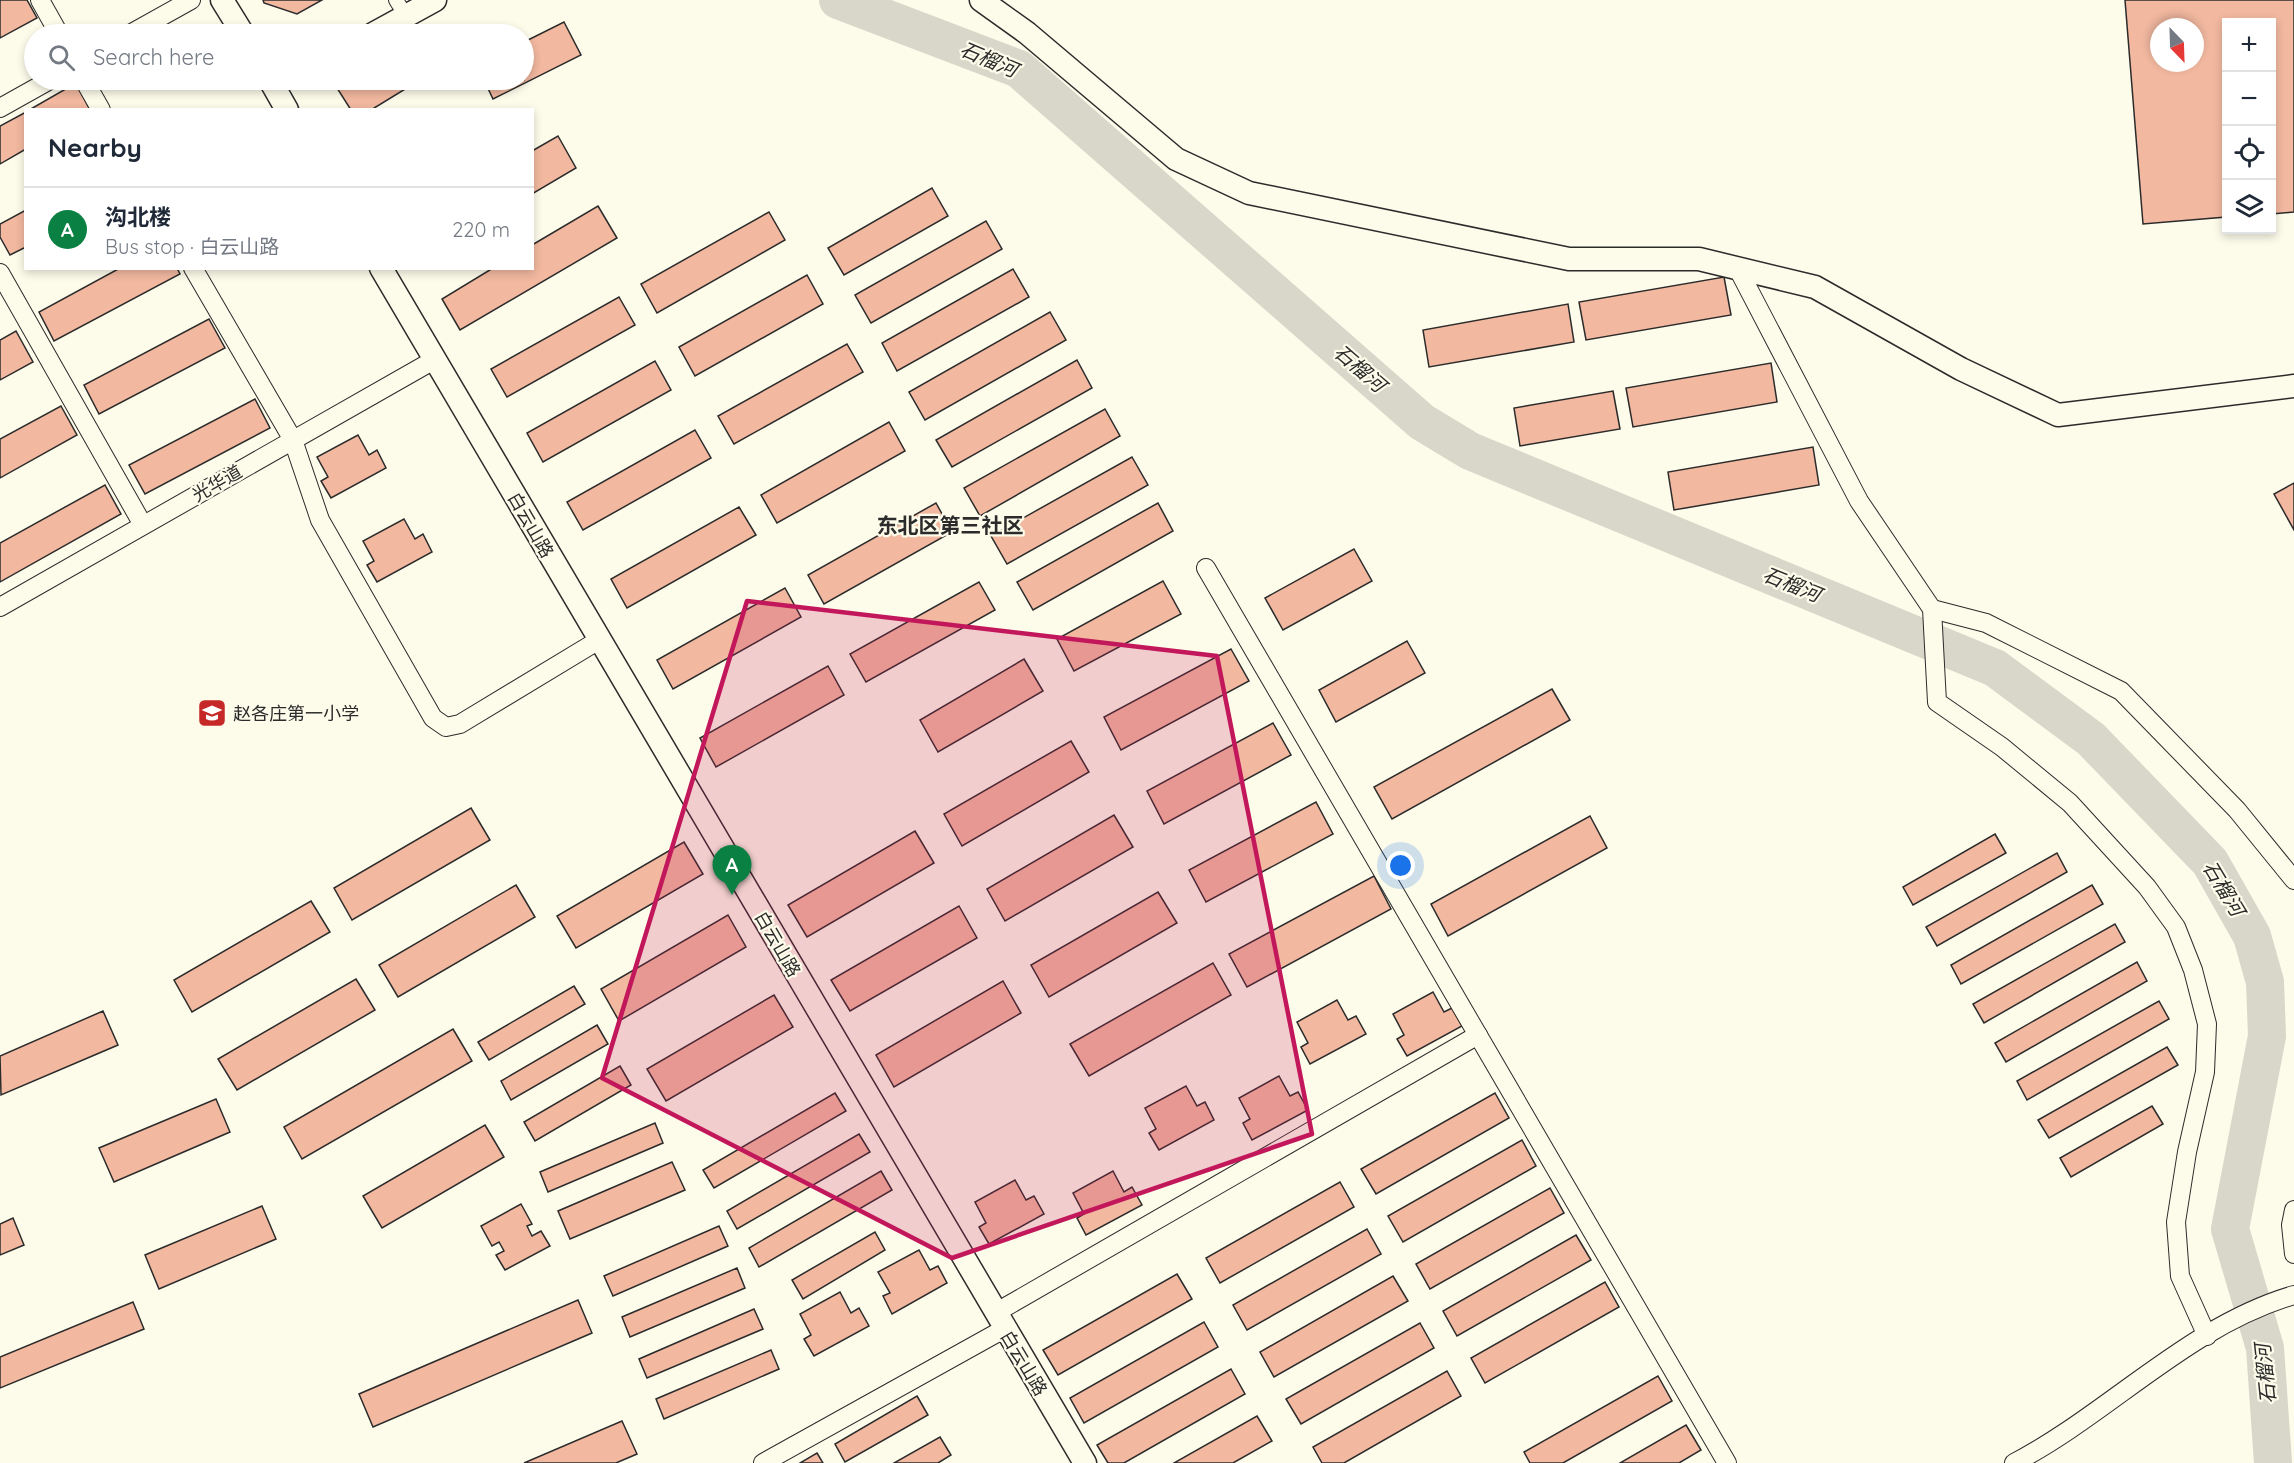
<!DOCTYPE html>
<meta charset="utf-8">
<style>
:root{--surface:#fff;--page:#f6f6f7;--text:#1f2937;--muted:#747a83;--line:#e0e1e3;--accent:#0b8043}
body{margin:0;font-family:Quicksand,"Noto Sans SC",sans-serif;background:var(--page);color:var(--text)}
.controls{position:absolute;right:18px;top:18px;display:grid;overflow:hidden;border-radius:0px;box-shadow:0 3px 9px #0003}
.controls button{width:54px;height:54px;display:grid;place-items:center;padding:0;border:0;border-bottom:2px solid var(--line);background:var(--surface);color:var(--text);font:30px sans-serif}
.compass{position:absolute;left:2150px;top:18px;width:54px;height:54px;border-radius:50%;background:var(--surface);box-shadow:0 3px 9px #0003;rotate:157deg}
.you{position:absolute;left:1401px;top:866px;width:21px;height:21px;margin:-15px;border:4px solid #fff;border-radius:50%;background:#1a73e8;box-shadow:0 0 0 9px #1a73e833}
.badge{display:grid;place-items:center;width:39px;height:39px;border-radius:50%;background:var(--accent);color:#fff;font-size:20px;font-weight:700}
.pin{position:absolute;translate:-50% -50px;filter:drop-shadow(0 2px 3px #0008)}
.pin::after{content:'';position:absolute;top:32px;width:21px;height:18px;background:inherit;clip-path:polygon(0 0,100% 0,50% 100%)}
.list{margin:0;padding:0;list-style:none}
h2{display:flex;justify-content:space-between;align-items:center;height:78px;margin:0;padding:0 24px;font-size:26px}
h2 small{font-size:20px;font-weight:400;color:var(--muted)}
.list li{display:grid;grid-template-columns:39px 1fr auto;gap:18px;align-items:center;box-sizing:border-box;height:84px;padding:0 24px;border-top:2px solid var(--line)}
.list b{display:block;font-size:22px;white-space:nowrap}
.list p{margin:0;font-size:20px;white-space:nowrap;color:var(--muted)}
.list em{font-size:20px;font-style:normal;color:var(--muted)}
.icon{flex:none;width:33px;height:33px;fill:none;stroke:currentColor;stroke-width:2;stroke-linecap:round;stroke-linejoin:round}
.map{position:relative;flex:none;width:2294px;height:1463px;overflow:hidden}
.search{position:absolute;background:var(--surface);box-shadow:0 3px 9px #0003;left:24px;top:24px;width:510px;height:66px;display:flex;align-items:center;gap:15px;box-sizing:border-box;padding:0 21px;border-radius:33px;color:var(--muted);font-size:22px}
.panel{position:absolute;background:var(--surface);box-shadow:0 3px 9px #0003;left:24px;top:108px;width:510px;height:162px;border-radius:0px}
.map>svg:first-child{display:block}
</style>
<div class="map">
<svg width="2294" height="1463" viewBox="0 0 2294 1463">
<rect width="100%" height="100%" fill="#fdfbea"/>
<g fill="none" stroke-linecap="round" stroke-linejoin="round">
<path stroke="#d8d7c9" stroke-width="38" d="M838 0 1019 69 1422 422 1470 451 1995 668 2091 739 2210 862 2252 936 2265 982 2267 1036 2230 1229 2265 1348 2273 1463"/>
</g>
<g fill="#f2b8a0" stroke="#2b2b2b" stroke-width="1.5" fill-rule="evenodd">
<path d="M0 0H27L37 18 0 38Z"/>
<path d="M263 0H322L297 14 264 3Z"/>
<path d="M2125 0H2294V212L2272 214V22H2226V217L2143 224ZM2159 27H2195V63H2159Z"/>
<path d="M564 22 581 55 493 99 484 80H524V42Z"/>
<path d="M351 80H420L371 110H351L337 88Z"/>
<path d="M76 83 90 110H29Z"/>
<path d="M26 112V149L0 164V126Z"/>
<path d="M558 136 576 168 532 194V151Z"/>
<path d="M932 188 948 216 844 275 828 248Z"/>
<path d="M598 206 617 238 460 330 442 299 493 268H532V245Z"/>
<path d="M26 210V247L10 255 0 237V224Z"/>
<path d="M769 212 785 240 657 313 641 284Z"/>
<path d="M986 221 1002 249 871 323 855 295Z"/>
<path d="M120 268H177L180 274 54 341 39 312Z"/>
<path d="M1013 269 1029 297 897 371 882 343Z"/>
<path d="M807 275 823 304 695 376 679 347Z"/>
<path d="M1724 277 1731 315 1586 340 1579 302Z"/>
<path d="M619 297 635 325 507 397 491 369Z"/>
<path d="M1568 304 1574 342 1429 367 1423 330Z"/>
<path d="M1050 312 1066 340 925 420 909 392Z"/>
<path d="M209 319 225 348 99 414 84 385Z"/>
<path d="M16 331 33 362 0 380V340Z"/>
<path d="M847 344 863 372 734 444 718 416Z"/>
<path d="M1077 360 1092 388 952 467 936 440Z"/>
<path d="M655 361 671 390 543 462 527 433Z"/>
<path d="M1771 363 1777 402 1633 427 1626 388Z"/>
<path d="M1613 391 1620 429 1520 446 1514 408Z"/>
<path d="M255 399 270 428 145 494 129 465Z"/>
<path d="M61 406 77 435 0 478V439Z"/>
<path d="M1105 409 1120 436 980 516 964 488Z"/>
<path d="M889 422 905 451 777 523 761 495Z"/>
<path d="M695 430 711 458 583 530 567 502Z"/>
<path d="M358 435 369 455 377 450 386 468 331 498 321 481 328 477 317 457Z"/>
<path d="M1813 447 1819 485 1674 510 1668 472Z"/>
<path d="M1132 457 1148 485 1007 564 991 536Z"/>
<path d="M2294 483V530L2274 494Z"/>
<path d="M105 485 121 514 0 582V543Z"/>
<path d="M936 503 952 532 824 604 808 575Z"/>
<path d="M1158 503 1173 531 1033 610 1017 582Z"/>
<path d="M739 507 756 535 627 608 611 579Z"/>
<path d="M404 519 415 539 423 534 432 552 377 582 367 565 374 561 363 541Z"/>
<path d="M1354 549 1372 581 1283 630 1265 598Z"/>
<path d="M1163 581 1181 614 1074 671 1057 639Z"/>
<path d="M979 582 995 610 866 682 850 654Z"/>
<path d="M785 588 801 617 673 689 657 660Z"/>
<path d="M1407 641 1425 673 1336 722 1319 690Z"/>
<path d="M1231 649 1249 681 1121 750 1104 717Z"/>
<path d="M1024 659 1043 691 938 752 920 720Z"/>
<path d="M828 666 844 695 716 767 700 738Z"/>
<path d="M1552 689 1570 720 1392 819 1374 787Z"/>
<path d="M1273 723 1291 755 1164 824 1147 791Z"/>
<path d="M1071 741 1089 772 962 846 944 814Z"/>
<path d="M1316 802 1333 834 1206 902 1189 870Z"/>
<path d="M471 808 490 840 352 920 334 888Z"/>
<path d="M1114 815 1133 847 1005 921 987 889Z"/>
<path d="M1590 816 1607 848 1448 936 1431 904Z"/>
<path d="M915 831 934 863 807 937 788 905Z"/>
<path d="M1995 834 2006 853 1913 905 1903 887Z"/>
<path d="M684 842 703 874 576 948 557 916Z"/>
<path d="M2057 853 2067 872 1937 946 1926 927Z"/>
<path d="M1374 876 1391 909 1247 987 1229 954Z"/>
<path d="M516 885 535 917 398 997 379 965Z"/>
<path d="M2092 885 2103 904 1961 984 1951 965Z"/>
<path d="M1158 892 1177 923 1049 997 1031 965Z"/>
<path d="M311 901 330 932 192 1012 174 980Z"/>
<path d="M959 906 977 938 850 1011 831 980Z"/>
<path d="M728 915 746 947 619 1021 601 989Z"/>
<path d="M2115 924 2125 942 1984 1023 1973 1004Z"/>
<path d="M2137 962 2147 981 2006 1062 1995 1043Z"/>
<path d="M1213 963 1231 995 1089 1076 1070 1044Z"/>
<path d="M356 979 375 1010 237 1090 218 1059Z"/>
<path d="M1003 981 1021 1013 894 1087 876 1055Z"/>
<path d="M574 986 585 1004 489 1060 478 1042Z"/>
<path d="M1433 992 1444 1012 1452 1008 1462 1026 1407 1056 1397 1039 1404 1035 1393 1014Z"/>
<path d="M774 995 793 1027 666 1101 647 1069Z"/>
<path d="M1337 1000 1348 1020 1356 1016 1366 1034 1310 1064 1301 1047 1308 1043 1297 1022Z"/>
<path d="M2159 1001 2169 1019 2027 1100 2017 1081Z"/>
<path d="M103 1011 118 1045 1 1095 0 1056Z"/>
<path d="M597 1025 608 1044 511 1100 501 1081Z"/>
<path d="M453 1029 472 1061 302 1159 284 1127Z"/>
<path d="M2167 1047 2178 1065 2049 1138 2038 1120Z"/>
<path d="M620 1066 631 1085 535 1141 524 1122Z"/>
<path d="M1279 1076 1290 1096 1298 1092 1308 1110 1252 1140 1243 1123 1250 1119 1239 1098Z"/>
<path d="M1186 1086 1197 1106 1205 1102 1214 1120 1159 1150 1149 1133 1156 1129 1145 1108Z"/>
<path d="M835 1093 846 1111 714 1188 703 1170Z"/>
<path d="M1495 1093 1509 1118 1376 1194 1361 1169Z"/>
<path d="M216 1099 230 1132 114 1182 99 1148Z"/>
<path d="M2152 1106 2163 1124 2071 1177 2060 1158Z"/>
<path d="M655 1123 663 1143 548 1192 540 1172Z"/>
<path d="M485 1125 504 1157 382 1228 363 1196Z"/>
<path d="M859 1134 870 1152 737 1229 727 1211Z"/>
<path d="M1522 1140 1536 1166 1403 1242 1388 1216Z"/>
<path d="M672 1162 685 1190 570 1239 558 1211Z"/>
<path d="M881 1171 892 1190 759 1267 749 1248Z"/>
<path d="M1113 1171 1124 1192 1132 1187 1142 1205 1086 1235 1077 1218 1084 1214 1073 1193Z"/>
<path d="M1015 1180 1026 1200 1034 1196 1044 1214 989 1244 979 1227 986 1223 975 1202Z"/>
<path d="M1340 1182 1354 1207 1220 1283 1206 1258Z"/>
<path d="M1550 1188 1564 1213 1430 1289 1416 1264Z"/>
<path d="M521 1204 532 1224 527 1226 532 1236 541 1231 550 1246 505 1270 496 1255 504 1251 499 1242 492 1246 481 1226Z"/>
<path d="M262 1206 276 1239 159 1289 145 1255Z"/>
<path d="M13 1218 24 1245 0 1255V1224Z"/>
<path d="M719 1226 728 1246 613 1296 604 1276Z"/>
<path d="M1367 1229 1381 1254 1247 1330 1233 1305Z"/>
<path d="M875 1232 885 1250 803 1299 792 1280Z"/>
<path d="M1576 1235 1591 1260 1457 1336 1443 1311Z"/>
<path d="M919 1250 930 1270 938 1266 947 1283 892 1314 883 1296 890 1293 878 1272Z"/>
<path d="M737 1268 745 1288 630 1337 622 1317Z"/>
<path d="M1177 1274 1192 1299 1058 1375 1043 1350Z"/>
<path d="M1393 1276 1408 1301 1274 1377 1260 1352Z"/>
<path d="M1605 1282 1619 1307 1485 1383 1471 1358Z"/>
<path d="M840 1292 851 1313 859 1308 869 1326 814 1356 804 1339 811 1335 800 1314Z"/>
<path d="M578 1300 592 1333 373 1427 359 1394Z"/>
<path d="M133 1302 144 1329 0 1388V1357Z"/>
<path d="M754 1309 763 1329 647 1378 639 1359Z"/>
<path d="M1204 1322 1218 1347 1084 1423 1070 1398Z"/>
<path d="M1420 1323 1434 1348 1301 1424 1286 1399Z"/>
<path d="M771 1350 779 1369 664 1419 656 1399Z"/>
<path d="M1231 1369 1245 1394 1124 1463H1108L1097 1445Z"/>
<path d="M1447 1371 1461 1396 1344 1463H1322L1313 1447Z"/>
<path d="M1658 1376 1672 1401 1563 1463H1530L1524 1452Z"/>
<path d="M917 1396 928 1415 845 1462 835 1444Z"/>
<path d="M1257 1416 1272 1441 1233 1463H1174Z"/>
<path d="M622 1421 637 1454 616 1463H524Z"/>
<path d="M1686 1425 1701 1450 1679 1463H1620Z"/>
<path d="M940 1437 951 1455 938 1463H894Z"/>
<path d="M817 1453 823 1463H800Z"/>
</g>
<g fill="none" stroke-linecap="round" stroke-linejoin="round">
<g stroke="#2b2b2b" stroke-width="16">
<path id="pedestrian" d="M396 0 406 16"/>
</g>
<g stroke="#2b2b2b" stroke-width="20">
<g id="minor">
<path d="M40 0 59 34"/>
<path d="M130 34 191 0"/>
<path d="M84 80 101 110"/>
<path d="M0 108 50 80"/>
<path d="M193 268 293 440 320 520 433 718 446 727 460 724 599 640"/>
<path d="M1738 269 1859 501 1932 609 1937 702 2002 747 2070 803 2147 887 2176 927 2193 970 2207 1024 2205 1072 2187 1152 2176 1222 2180 1276 2207 1336"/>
<path d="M0 273 143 525"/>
<path d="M1206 568 1727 1463"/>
<path d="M0 607 434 360"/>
<path d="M1932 609 1986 623 2121 691 2237 810 2294 880"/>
<path d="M2294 1210 2291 1225 2294 1254"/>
<path d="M995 1313 1478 1035"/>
<path d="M763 1463 1004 1329"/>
<path d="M2014 1463C2110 1413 2188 1326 2294 1295"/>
</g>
</g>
<g stroke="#2b2b2b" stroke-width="25">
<g id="tertiary">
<path d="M222 0 243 34"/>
<path d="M981 0 1027 33 1176 159 1249 193 1569 259H1699L1815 287 1961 369 2058 415 2294 386"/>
<path d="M373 34 435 0"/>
<path d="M270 80 287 110"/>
<path d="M381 268 1085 1463"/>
</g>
</g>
<use href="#pedestrian" stroke="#fdfbea" stroke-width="14"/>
<use href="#minor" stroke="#fdfbea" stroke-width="18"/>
<use href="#tertiary" stroke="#fdfbea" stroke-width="22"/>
</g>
<path fill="#c2185b" fill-opacity="0.2" stroke="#c2185b" stroke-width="4.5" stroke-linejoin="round" d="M747 601 1217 656 1312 1134 952 1258 602 1078Z"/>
<defs>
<g id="school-square" transform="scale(1.5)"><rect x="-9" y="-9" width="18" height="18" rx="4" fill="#c62828" stroke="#fdfbea"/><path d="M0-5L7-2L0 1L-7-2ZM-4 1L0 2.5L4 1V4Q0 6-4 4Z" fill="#fff"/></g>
</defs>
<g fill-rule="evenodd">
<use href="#school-square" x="212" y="713"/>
</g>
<g text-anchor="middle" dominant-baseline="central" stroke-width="4.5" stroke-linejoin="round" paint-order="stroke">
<g font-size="18" fill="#2b2b2b" stroke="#fdfbea">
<text transform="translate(217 483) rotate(-30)">光华道</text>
<text transform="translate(531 525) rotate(60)">白云山路</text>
<text transform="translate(778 944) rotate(60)">白云山路</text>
<text transform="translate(1024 1363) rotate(59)">白云山路</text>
</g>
<g font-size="18" fill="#2b2b2b" stroke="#fdfbea" text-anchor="start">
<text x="233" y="713">赵各庄第一小学</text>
</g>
<g font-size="20" font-style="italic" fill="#2b2b2b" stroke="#fdfbea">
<text transform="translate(989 59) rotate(23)">石榴河</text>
<text transform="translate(1360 368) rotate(41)">石榴河</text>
<text transform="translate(1792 584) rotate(22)">石榴河</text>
<text transform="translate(2224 888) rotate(59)">石榴河</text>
<text transform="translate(2265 1374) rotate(-96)">石榴河</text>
</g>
<g font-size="21" font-weight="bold" fill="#2b2b2b" stroke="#fdfbea">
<text x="950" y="525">东北区第三社区</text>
</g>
</g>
</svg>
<div class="controls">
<button>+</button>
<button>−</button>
<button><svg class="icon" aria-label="locate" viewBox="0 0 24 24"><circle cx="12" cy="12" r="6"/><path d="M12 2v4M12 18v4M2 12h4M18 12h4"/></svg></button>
<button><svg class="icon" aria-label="layers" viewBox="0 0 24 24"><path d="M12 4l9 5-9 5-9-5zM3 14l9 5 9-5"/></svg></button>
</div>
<svg class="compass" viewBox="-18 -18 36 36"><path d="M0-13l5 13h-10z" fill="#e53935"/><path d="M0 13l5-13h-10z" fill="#747a83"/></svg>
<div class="you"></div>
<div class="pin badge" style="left:732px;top:895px">A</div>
<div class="search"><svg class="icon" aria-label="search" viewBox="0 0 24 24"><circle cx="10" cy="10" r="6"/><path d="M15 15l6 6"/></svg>Search here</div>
<section class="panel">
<h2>Nearby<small></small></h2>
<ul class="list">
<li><span class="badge">A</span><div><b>沟北楼</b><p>Bus stop · 白云山路</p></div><em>220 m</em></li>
</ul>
</section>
</div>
